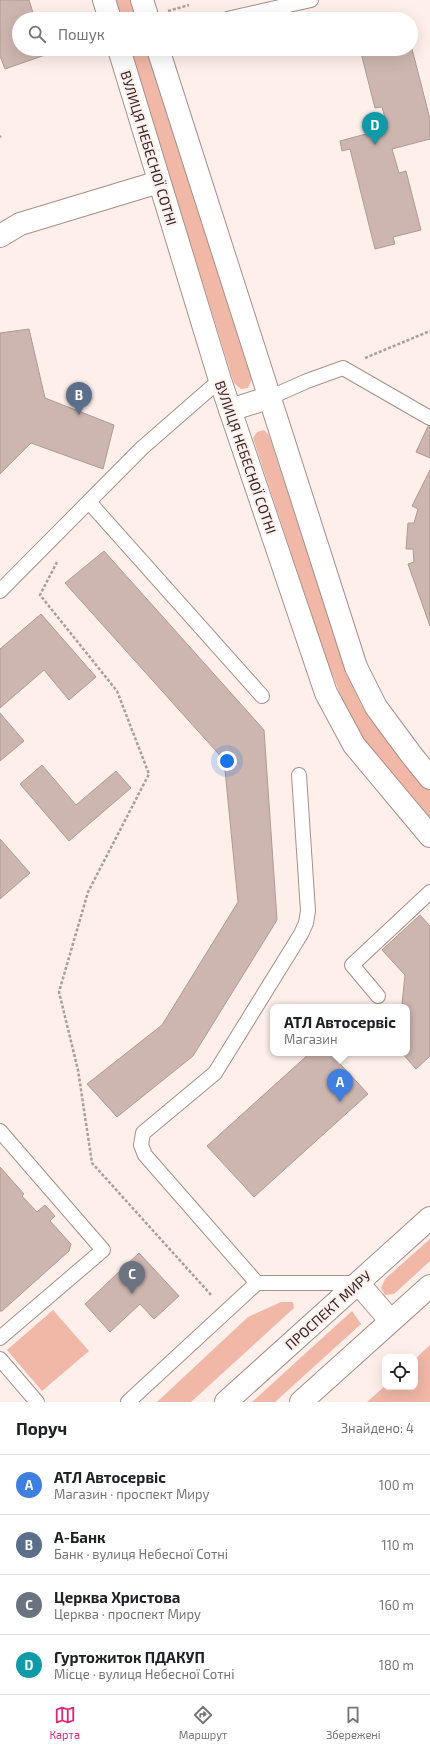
<!DOCTYPE html>
<html lang="uk">
<meta charset="utf-8">
<style>
:root{--surface:#fff;--page:#f2f2f2;--text:#202124;--muted:#757577;--line:#e0e0e0;--accent:#db2777}
body{margin:0;font-family:"Exo 2",sans-serif;background:var(--page);color:var(--text)}
.controls{position:absolute;right:12px;bottom:12px;display:grid;overflow:hidden;border-radius:8px;box-shadow:0 4px 16px #0002}
.controls button{width:36px;height:36px;display:grid;place-items:center;padding:0;border:0;border-bottom:1px solid var(--line);background:var(--surface);color:var(--text);font:20px sans-serif}
.you{position:absolute;left:227px;top:761px;width:14px;height:14px;margin:-10px;border:3px solid #fff;border-radius:50%;background:#1a73e8;box-shadow:0 0 0 6px #1a73e833}
.badge{display:grid;place-items:center;width:26px;height:26px;border-radius:50%;background:var(--accent);color:#fff;font-size:13px;font-weight:700}
.pin{position:absolute;translate:-50% -33px;filter:drop-shadow(0 1px 2px #0008)}
.pin::after{content:'';position:absolute;top:21px;width:14px;height:12px;background:inherit;clip-path:polygon(0 0,100% 0,50% 100%)}
.popup{position:absolute;left:270px;top:1004px;width:140px;height:52px;box-sizing:border-box;display:grid;place-content:center;border-radius:8px;background:var(--surface);filter:drop-shadow(0 1px 3px #0005);font-size:13px;white-space:nowrap;color:var(--muted)}
.popup b{font-size:15px;color:var(--text)}
.popup::after{content:'';position:absolute;left:50%;top:100%;margin-left:-8px;border:8px solid transparent;border-top-color:var(--surface)}
.list{margin:0;padding:0;list-style:none}
h2{display:flex;justify-content:space-between;align-items:center;height:52px;margin:0;padding:0 16px;font-size:17px}
h2 small{font-size:13px;font-weight:400;color:var(--muted)}
.list li{display:grid;grid-template-columns:26px 1fr auto;gap:12px;align-items:center;box-sizing:border-box;height:60px;padding:0 16px;border-top:1px solid var(--line)}
.list b{display:block;font-size:15px;white-space:nowrap}
.list p{margin:0;font-size:13px;white-space:nowrap;color:var(--muted)}
.list em{font-size:13px;font-style:normal;color:var(--muted)}
.icon{flex:none;width:22px;height:22px;fill:none;stroke:currentColor;stroke-width:2;stroke-linecap:round;stroke-linejoin:round}
.map{position:relative;flex:none;width:430px;height:1402px;overflow:hidden}
.search{position:absolute;background:var(--surface);box-shadow:0 4px 16px #0002;left:12px;right:12px;top:12px;height:44px;display:flex;align-items:center;gap:10px;box-sizing:border-box;padding:0 14px;border-radius:22px;color:var(--muted);font-size:15px}
.sheet{height:292px;background:var(--surface)}
nav{display:flex;justify-content:space-around;align-items:center;box-sizing:border-box;height:56px;border-top:1px solid var(--line);background:var(--surface);font-size:11px;color:var(--muted)}
nav a{display:grid;justify-items:center;gap:2px}
nav .on{color:var(--accent)}
.map>svg:first-child{display:block}
</style>
<div class="map">
<svg width="430" height="1402" viewBox="0 0 430 1402">
<rect width="100%" height="100%" fill="#feefeb"/>
<g fill="#f1b7a7">
<path d="M114 0H132L138 19H120Z"/>
<path d="M130 49H148L252 379 248 388 241 389 234 383Z"/>
<path d="M264 430 269 435 343 662 361 704 376 726 430 790V819L362 737 347 711 327 661 253 438 257 432Z"/>
<path d="M430 1239V1261L394 1294 385 1295 381 1288 385 1279Z"/>
<path d="M281 1302H293L294 1308 191 1402H157L248 1317Z"/>
<path d="M53 1310 89 1351 42 1391 7 1350Z"/>
<path d="M352 1311 361 1324 275 1402H252Z"/>
<path d="M430 1345V1402H367L385 1386 415 1387V1359Z"/>
</g>
<g fill="#ceb6b0" stroke="#b09993">
<path d="M0 0H29L35 19H19V49H46L48 54 5 69 0 56Z"/>
<path d="M411 45 430 119V139L392 149 399 173 406 171 421 230 393 237 395 244 375 249 350 149 342 151 340 141 388 128 382 107 375 108 360 49H411Z"/>
<path d="M29 329 45 398 114 425 103 469 31 443 0 474V333Z"/>
<path d="M430 422V458L416 452Z"/>
<path d="M430 470V626L408 564 414 562 413 549H406L408 523H414L418 509 412 506Z"/>
<path d="M104 551 264 730 277 920 193 1056 117 1117 87 1084 162 1025 238 902 224 760 65 583Z"/>
<path d="M41 614 96 677 69 700 44 670 0 708V649Z"/>
<path d="M0 713 24 741 0 761Z"/>
<path d="M42 765 76 805 116 771 131 788 69 841 20 784Z"/>
<path d="M0 839 30 873 0 899Z"/>
<path d="M420 915 430 926V1056L416 1069 402 1053H407V1007H399L402 1004 405 975 382 950Z"/>
<path d="M310 1053H330L368 1094 254 1197 207 1146Z"/>
<path d="M0 1167 24 1194 22 1196 37 1212 45 1205 55 1216 50 1221 71 1244 69 1251 2 1311H0Z"/>
<path d="M139 1253 179 1296 154 1319 140 1304 110 1332 85 1304Z"/>
</g>
<g fill="none" stroke-linecap="round" stroke-linejoin="round">
<g stroke="#a68f89" stroke-width="16">
<g id="service">
<path d="M227 19 311 0"/>
<path d="M271 397 307 381 343 368 430 418"/>
<path d="M89 502 262 696"/>
<path d="M0 591 142 448 220 380"/>
<path d="M378 996 352 965 430 892"/>
<path d="M0 1131 103 1250 0 1338"/>
<path d="M257 1283 145 1155 141 1145 143 1133 215 1073 301 934 306 923 308 911 299 775"/>
<path d="M0 1359 37 1402"/>
<path d="M128 1402 257 1283H358"/>
</g>
</g>
<g stroke="#a68f89" stroke-width="24">
<path id="minor" d="M0 236 20 224 159 182"/>
</g>
<g stroke="#a68f89" stroke-width="24">
<g id="tertiary">
<path d="M104 0 110 19"/>
<path d="M142 0 148 19"/>
<path d="M119 49 220 380 326 693 354 745 430 836"/>
<path d="M158 49 356 667 376 707 410 753 430 778"/>
<path d="M230 410 271 397"/>
</g>
</g>
<g stroke="#a68f89" stroke-width="24">
<g id="secondary">
<path d="M358 1283 390 1320"/>
<path d="M226 1402 430 1218"/>
<path d="M301 1402 430 1286"/>
</g>
</g>
<g stroke="#aa9d9a" stroke-width="2.5" stroke-dasharray="3 2" stroke-linecap="butt">
<path d="M168 11 189 5"/>
<path d="M0 137 1 136"/>
<path d="M365 358 430 331"/>
<path d="M57 562 40 595 117 691 149 774 88 892 59 992 78 1070 92 1163 212 1296"/>
</g>
<use href="#service" stroke="#fff" stroke-width="14"/>
<use href="#minor" stroke="#fff" stroke-width="22"/>
<use href="#tertiary" stroke="#fff" stroke-width="22"/>
<use href="#secondary" stroke="#fff" stroke-width="22"/>
</g>
<g text-anchor="middle" dominant-baseline="central" stroke-width="4" stroke-linejoin="round" paint-order="stroke">
<g font-size="14" fill="#312826" stroke="#feefeb">
<text transform="translate(149 148) rotate(73)">ВУЛИЦЯ НЕБЕСНОЇ СОТНІ</text>
<text transform="translate(246 457) rotate(71)">ВУЛИЦЯ НЕБЕСНОЇ СОТНІ</text>
<text transform="translate(328 1310) rotate(-42)">ПРОСПЕКТ МИРУ</text>
</g>
</g>
</svg>
<div class="controls">
<button><svg class="icon" aria-label="locate" viewBox="0 0 24 24"><circle cx="12" cy="12" r="6"/><path d="M12 2v4M12 18v4M2 12h4M18 12h4"/></svg></button>
</div>
<div class="you"></div>
<div class="pin badge" style="left:340px;top:1102px;background:#3f7fe0">A</div>
<div class="popup"><b>АТЛ Автосервіс</b>Магазин</div>
<div class="pin badge" style="left:79px;top:415px;background:#5c6f8a">B</div>
<div class="pin badge" style="left:132px;top:1294px;background:#6b7280">C</div>
<div class="pin badge" style="left:375px;top:145px;background:#0f9aa8">D</div>
<div class="search"><svg class="icon" aria-label="search" viewBox="0 0 24 24"><circle cx="10" cy="10" r="6"/><path d="M15 15l6 6"/></svg>Пошук</div>
</div>
<section class="sheet">
<h2>Поруч<small>Знайдено: 4</small></h2>
<ul class="list">
<li><span class="badge" style="background:#3f7fe0">A</span><div><b>АТЛ Автосервіс</b><p>Магазин · проспект Миру</p></div><em>100 m</em></li>
<li><span class="badge" style="background:#5c6f8a">B</span><div><b>А-Банк</b><p>Банк · вулиця Небесної Сотні</p></div><em>110 m</em></li>
<li><span class="badge" style="background:#6b7280">C</span><div><b>Церква Христова</b><p>Церква · проспект Миру</p></div><em>160 m</em></li>
<li><span class="badge" style="background:#0f9aa8">D</span><div><b>Гуртожиток ПДАКУП</b><p>Місце · вулиця Небесної Сотні</p></div><em>180 m</em></li>
</ul>
</section>
<nav>
<a class="on"><svg class="icon" aria-label="map" viewBox="0 0 24 24"><path d="M3 6l6-2 6 2 6-2v14l-6 2-6-2-6 2zM9 4v14M15 6v14"/></svg>Карта</a>
<a><svg class="icon" aria-label="directions" viewBox="0 0 24 24"><path d="M12 3l9 9-9 9-9-9zM9 14v-3h6M13 9l2 2-2 2"/></svg>Маршрут</a>
<a><svg class="icon" aria-label="saved" viewBox="0 0 24 24"><path d="M7 4h10v16l-5-4-5 4z"/></svg>Збережені</a>
</nav>
